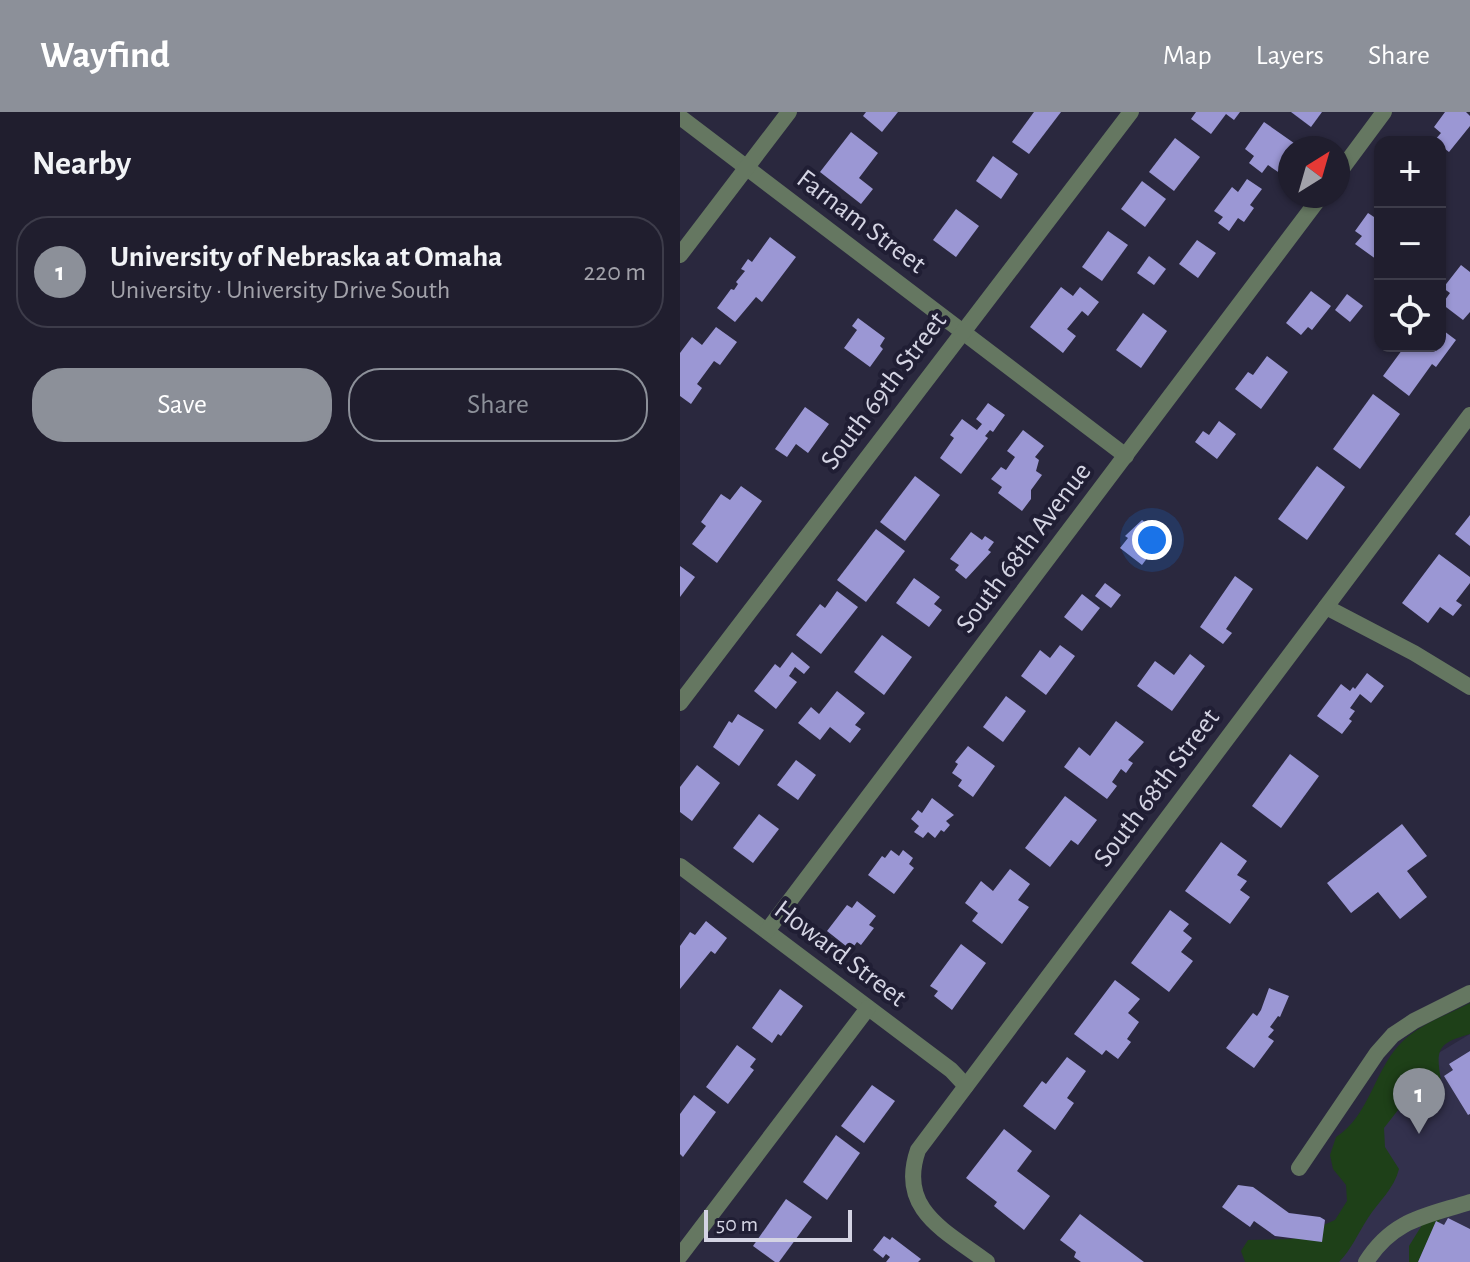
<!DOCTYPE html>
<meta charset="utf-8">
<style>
:root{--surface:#201e2e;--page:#2d2b3a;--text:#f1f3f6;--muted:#a2a2aa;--line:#3d3c4a;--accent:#8c9099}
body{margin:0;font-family:"Alegreya Sans",sans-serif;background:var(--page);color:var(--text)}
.controls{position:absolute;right:24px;top:24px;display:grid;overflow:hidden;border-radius:16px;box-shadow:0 2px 6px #0004}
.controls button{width:72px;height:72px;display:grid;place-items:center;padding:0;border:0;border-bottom:2px solid var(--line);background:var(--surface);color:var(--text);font:40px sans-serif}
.compass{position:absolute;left:598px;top:24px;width:72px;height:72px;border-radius:50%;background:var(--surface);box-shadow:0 2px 6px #0004;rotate:37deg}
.scale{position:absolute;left:24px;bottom:20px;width:148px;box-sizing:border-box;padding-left:8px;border:4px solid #d4d4e3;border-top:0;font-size:22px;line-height:28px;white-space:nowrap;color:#d4d4e3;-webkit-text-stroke:6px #201e34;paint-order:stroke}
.you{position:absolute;left:472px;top:428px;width:28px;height:28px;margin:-20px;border:6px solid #fff;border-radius:50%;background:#1a73e8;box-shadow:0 0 0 12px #1a73e833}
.badge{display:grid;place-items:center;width:52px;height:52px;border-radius:50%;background:var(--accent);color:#fff;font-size:26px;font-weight:700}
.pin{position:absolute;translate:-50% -66px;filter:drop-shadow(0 2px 4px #0008)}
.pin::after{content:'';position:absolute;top:42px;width:28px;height:24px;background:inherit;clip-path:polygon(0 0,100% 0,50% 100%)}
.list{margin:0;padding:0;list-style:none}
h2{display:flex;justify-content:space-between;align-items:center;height:104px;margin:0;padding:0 32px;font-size:34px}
h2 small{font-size:26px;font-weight:400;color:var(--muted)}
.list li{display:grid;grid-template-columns:52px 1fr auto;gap:24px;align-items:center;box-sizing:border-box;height:112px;margin:0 16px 16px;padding:0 16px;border:2px solid var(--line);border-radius:32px}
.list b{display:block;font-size:30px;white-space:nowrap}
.list p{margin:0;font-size:26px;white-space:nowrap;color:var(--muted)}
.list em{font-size:26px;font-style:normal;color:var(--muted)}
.actions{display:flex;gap:16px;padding:24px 32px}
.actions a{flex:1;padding:18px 0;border:2px solid var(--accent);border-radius:32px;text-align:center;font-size:28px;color:var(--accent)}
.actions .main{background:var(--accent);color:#fff}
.icon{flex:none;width:44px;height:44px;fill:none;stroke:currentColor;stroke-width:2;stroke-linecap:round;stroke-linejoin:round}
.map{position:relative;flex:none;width:790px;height:1150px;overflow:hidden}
header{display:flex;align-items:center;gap:48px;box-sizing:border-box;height:112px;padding:0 40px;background:var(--accent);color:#fff}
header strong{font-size:38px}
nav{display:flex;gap:44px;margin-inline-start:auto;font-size:28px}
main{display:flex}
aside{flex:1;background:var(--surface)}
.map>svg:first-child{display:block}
</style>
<header>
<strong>Wayfind</strong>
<nav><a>Map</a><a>Layers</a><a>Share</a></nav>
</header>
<main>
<aside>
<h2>Nearby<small></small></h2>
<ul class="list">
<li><span class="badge">1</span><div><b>University of Nebraska at Omaha</b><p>University · University Drive South</p></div><em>220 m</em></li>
</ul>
<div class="actions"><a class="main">Save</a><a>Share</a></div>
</aside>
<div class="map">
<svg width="790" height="1150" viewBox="0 0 790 1150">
<rect width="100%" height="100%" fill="#2a283e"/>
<path fill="#33314d" d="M790 922V1150H643L685 1095 675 1052 742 951Z"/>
<g fill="#1e4018">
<path d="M790 891V922C759 931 755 936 761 968L753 980 729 984 704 1016 705 1035 719 1057C714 1077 699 1089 688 1106 678 1121 672 1137 659 1150H565L561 1139 568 1128 612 1127 655 1108 667 1089 666 1073 653 1057 650 1043 656 1025C690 1004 695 954 724 928 741 912 769 902 790 891Z"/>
<path d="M761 1106 759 1110H756L738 1150H729V1134L742 1113Z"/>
</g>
<g fill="#9b97d4">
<path d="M186 0H218L202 20 183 4Z"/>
<path d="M354 0H381L349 42 332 30Z"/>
<path d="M516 0H560L554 8 546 2 531 22 511 7Z"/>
<path d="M611 0H642L631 15Z"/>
<path d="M765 0H786L790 4V14L769 40 760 33V30L754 29 761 21 754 15Z"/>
<path d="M584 10 621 36H610V49L601 62 588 53 582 61 569 51 574 44 565 37Z"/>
<path d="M171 20 198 41 179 66 193 77 181 92 140 60Z"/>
<path d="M495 26 520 45 494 79 469 60Z"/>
<path d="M313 44 338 62 321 87 296 69Z"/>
<path d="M567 67 582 77 570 93 574 96 564 110 558 106 549 119 538 111 543 105 534 99 552 75 558 80Z"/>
<path d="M462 69 486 87 465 115 441 97Z"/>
<path d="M276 97 299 114 276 145 253 128Z"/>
<path d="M688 101 700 109V150L675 132 682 124 675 119Z"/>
<path d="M428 119 448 133 422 169 402 155Z"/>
<path d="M90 125 116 145 82 190 76 185 55 210 37 196 51 177 54 178 58 172 56 170 65 159 61 157 68 147 72 150Z"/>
<path d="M517 128 536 141 518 166 499 152Z"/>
<path d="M469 144 486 157 474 173 457 161Z"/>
<path d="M781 153 790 160V200L783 208 762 192 770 181 763 176Z"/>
<path d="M381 175 393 184 400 175 419 190 408 204 402 199 387 217 396 224 383 241 350 215Z"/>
<path d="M631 179 651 194 632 218 628 215 621 223 606 211Z"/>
<path d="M667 182 683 194 670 210 655 198Z"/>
<path d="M463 201 487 219 461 256 436 238Z"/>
<path d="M178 206 205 226 200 234 203 237 190 255 164 236 177 218 172 214Z"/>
<path d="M36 215 57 230 40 253 34 249 17 272 22 276 11 292 0 284V241L12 225 22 233Z"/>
<path d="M760 216 776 228 756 255 752 252 729 284 703 264 725 234H760Z"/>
<path d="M587 244 608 260 581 297 555 277 568 260 573 263Z"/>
<path d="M693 282 720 302 680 357 653 337Z"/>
<path d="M308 291 325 303 313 320 310 318 305 324 308 326 281 362 260 346 274 326 270 323 282 307 297 318 302 312 296 307Z"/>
<path d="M125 295 149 312 128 341 116 332 107 345 95 337Z"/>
<path d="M539 309 556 322 537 347 515 330 523 319 529 323Z"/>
<path d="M343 318 364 334 355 345 359 348 356 359 362 363 351 378V387L342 399 318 381 322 375 311 367 321 355 326 358 335 345 327 339Z"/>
<path d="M637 354 665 375 627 428 598 407Z"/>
<path d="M235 364 260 383 225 429 200 410Z"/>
<path d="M61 374 82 389 37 451 12 432 26 414 21 410 41 382 50 388Z"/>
<path d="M790 403V434L775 422Z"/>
<path d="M462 408 488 427 478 440 474 437 462 453 440 436 448 426 445 424Z"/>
<path d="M196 417 225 439 186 490 157 468Z"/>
<path d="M291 420 302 428 305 424 314 430 308 438 311 440 286 467 275 458 279 453 270 447Z"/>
<path d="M759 442 790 465V471L776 489 782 493 773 504 760 495 748 511 722 491Z"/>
<path d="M0 454 15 465 0 485Z"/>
<path d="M555 464 573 477 546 517 552 521 543 532 520 515Z"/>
<path d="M234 466 260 485 254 492 262 498 249 515 216 491Z"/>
<path d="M425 471 441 483 431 496 415 484Z"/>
<path d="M157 479 178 495 141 542 116 523 140 492 145 496Z"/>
<path d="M402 482 420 496 402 519 384 505Z"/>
<path d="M202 523 232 545 204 583 174 560Z"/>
<path d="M380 533 395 544 366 583 341 564 360 538 370 546Z"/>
<path d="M112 540 130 555 124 562 115 555 109 564 117 570 96 597 74 579 95 552 100 556Z"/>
<path d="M510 542 525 554 492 599 457 574 475 549 494 563Z"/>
<path d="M687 561 704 574 691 591 680 582 670 596 675 599 669 607 672 609 662 622 637 604 661 572 670 579 673 575 675 577Z"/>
<path d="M157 579 185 601 175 613 181 617 170 631 150 615 140 628 118 611 131 595 139 602Z"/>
<path d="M326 584 346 599 323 630 303 615Z"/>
<path d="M58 602 84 618 59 654 33 635 49 609 52 611Z"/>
<path d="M436 609 464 630 448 648 453 651 446 661 441 657 432 670 437 674 427 687 384 655 399 635 410 644Z"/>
<path d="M288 634 315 654 293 685 278 674 282 668 272 661 278 652 275 650Z"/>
<path d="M610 642 639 664 601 716 572 694Z"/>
<path d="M116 648 136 663 118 688 97 673Z"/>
<path d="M17 653 40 671 12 709 0 700V675Z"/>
<path d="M385 684 417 708 398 733 391 728 370 755 345 736Z"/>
<path d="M252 686 274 703 266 709 270 713 264 720 261 718 255 726 248 720 243 726 234 720 239 714 231 707 238 698 242 701Z"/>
<path d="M79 702 99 717 73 751 53 736Z"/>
<path d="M722 712 747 744 727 759 747 785 720 807 698 780 671 801 647 771Z"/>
<path d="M541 730 567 749 557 763 567 769 560 778 570 785 550 812 505 779Z"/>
<path d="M211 738 219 744 223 738 233 746 229 752 234 756 214 782 188 763 202 744 205 746Z"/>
<path d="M330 757 350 772 338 788 349 795 322 832 292 809 298 801 285 791 301 769 313 779Z"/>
<path d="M177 789 196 804 189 813 194 816 181 833 177 830 171 838 147 819 167 793 172 796Z"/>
<path d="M490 798 509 812 503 819 512 826 501 840 513 849 489 880 451 851Z"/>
<path d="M26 809 47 826 35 842 31 839 0 877V834L10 820 15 823Z"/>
<path d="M281 832 306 851 272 898 254 884 258 879 250 874Z"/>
<path d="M435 868 460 887 448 901 459 910 447 927 451 930 438 947 426 938 422 943 394 922Z"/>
<path d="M589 876 609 884 600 905 598 904 590 915 594 918 588 925 594 929 574 956 546 936 573 901 577 904 581 898Z"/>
<path d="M100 877 123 894 101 924 98 922 92 931 72 916Z"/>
<path d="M57 933 76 947 70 955 74 958 48 992 26 975Z"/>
<path d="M790 939V1002L788 1003 764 964 773 958 769 952Z"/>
<path d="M387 945 406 959 387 986 394 991 375 1018 343 994 362 969 366 972Z"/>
<path d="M192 973 215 989 184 1031 161 1014Z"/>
<path d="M14 983 36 1000 3 1045 0 1042V1002Z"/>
<path d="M324 1017 352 1039 337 1059 370 1084 344 1118 314 1094 317 1090 286 1066Z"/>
<path d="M156 1023 180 1041 147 1088 123 1070Z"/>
<path d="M558 1073 573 1075 609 1101 640 1105 645 1108 642 1130 595 1124 574 1109 570 1115 542 1095Z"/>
<path d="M106 1087 132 1105 99 1150H95L73 1134Z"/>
<path d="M400 1102 464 1150H401L394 1145 396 1140 380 1128Z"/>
<path d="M768 1106 790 1117V1150H738L756 1109 764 1113Z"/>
<path d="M204 1124 210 1128 212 1125 241 1147 238 1150H206L210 1145 206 1142 203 1146 193 1138Z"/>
</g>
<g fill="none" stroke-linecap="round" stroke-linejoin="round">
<g stroke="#657761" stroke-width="16">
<path d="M0 5 446 344"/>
<path d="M658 62 704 0"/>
<path d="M0 143 109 0"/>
<path d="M646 495 734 541 790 575"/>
<path d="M0 591 451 0"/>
<path d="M0 754 271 958 286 974"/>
<path d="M87 819 641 84"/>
<path d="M619 1056 697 941 713 923 734 909 790 881"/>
<path d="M0 1144 188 896"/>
<path d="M307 1150C266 1119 217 1098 238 1038L790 303"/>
<path d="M686 1150C713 1107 746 1104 790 1090"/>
</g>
</g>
<g text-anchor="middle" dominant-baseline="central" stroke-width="8" stroke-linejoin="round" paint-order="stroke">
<g font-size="28" fill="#d4d4e3" stroke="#201e34">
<text transform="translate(181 110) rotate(37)">Farnam Street</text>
<text transform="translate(204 279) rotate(-53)">South 69th Street</text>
<text transform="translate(344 436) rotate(-53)">South 68th Avenue</text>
<text transform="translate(477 676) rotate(-53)">South 68th Street</text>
<text transform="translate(160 842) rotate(37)">Howard Street</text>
</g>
</g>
</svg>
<div class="controls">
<button>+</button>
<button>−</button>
<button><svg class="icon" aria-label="locate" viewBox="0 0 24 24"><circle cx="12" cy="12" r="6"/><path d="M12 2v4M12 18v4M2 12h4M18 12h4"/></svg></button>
</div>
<svg class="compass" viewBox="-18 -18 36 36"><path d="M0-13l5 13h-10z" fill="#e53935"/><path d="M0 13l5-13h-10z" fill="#a2a2aa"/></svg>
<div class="scale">50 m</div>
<div class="you"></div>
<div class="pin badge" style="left:739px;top:1022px">1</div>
</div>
</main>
